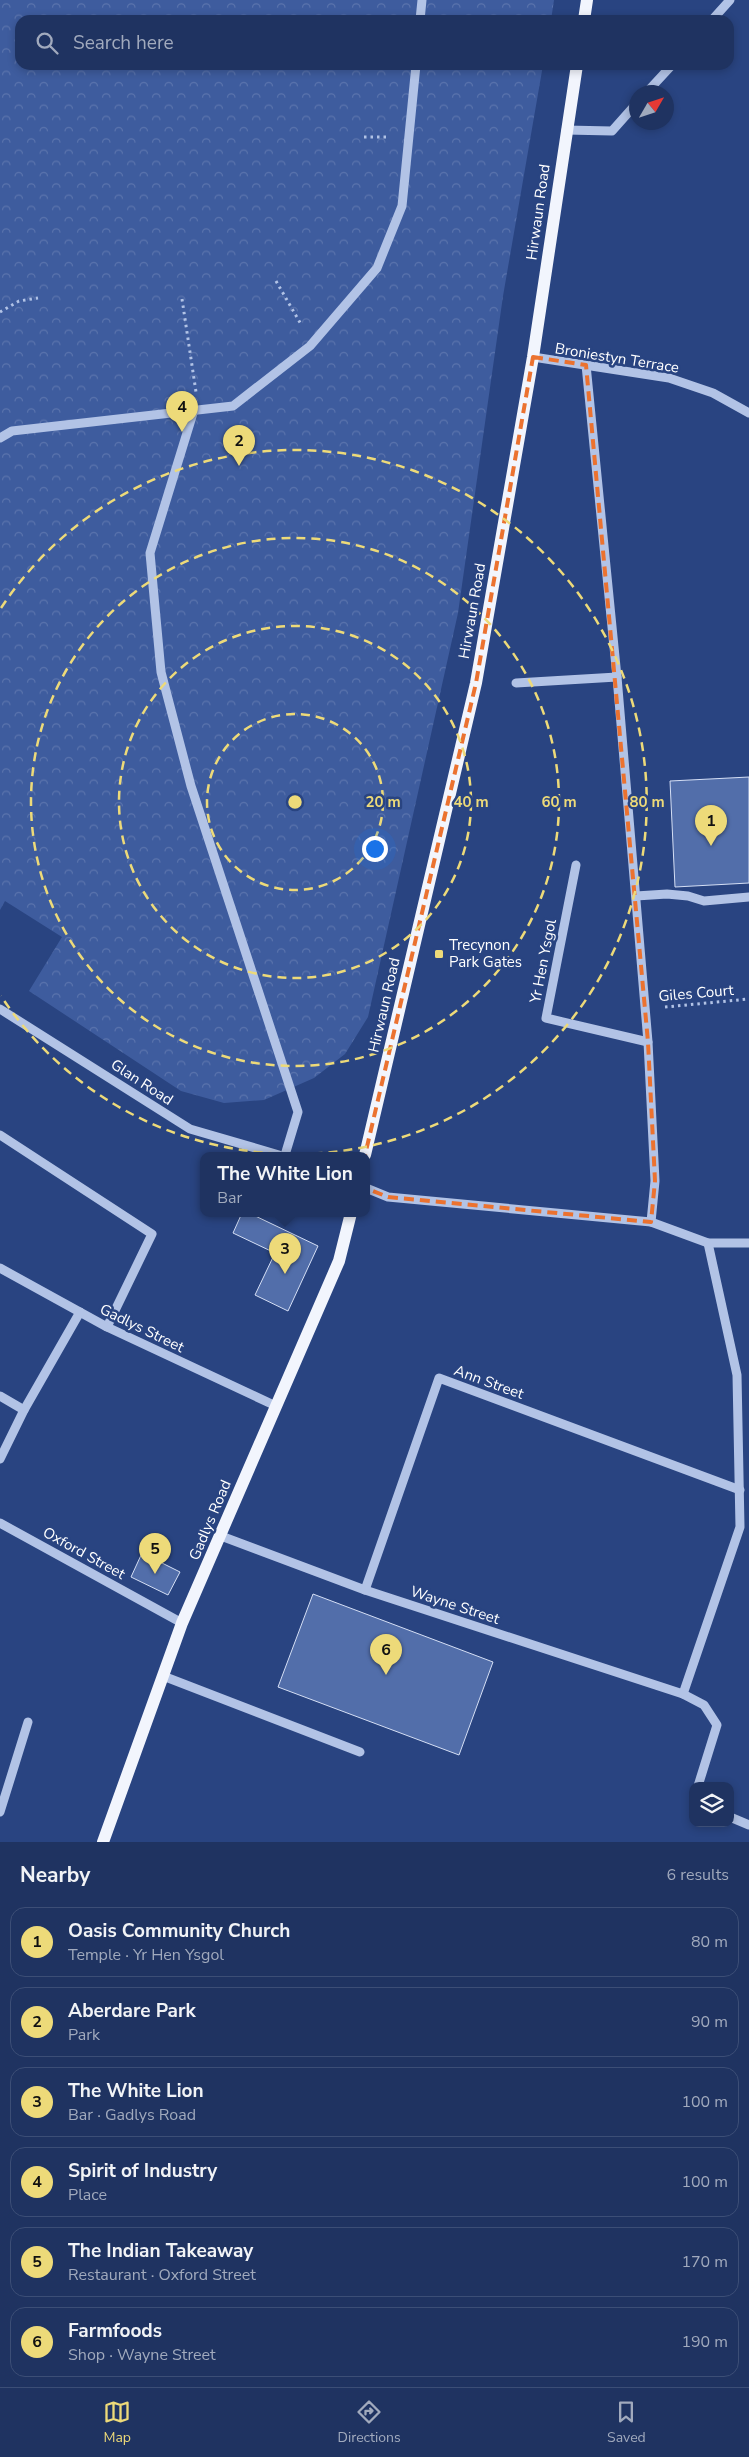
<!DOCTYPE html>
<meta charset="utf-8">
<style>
:root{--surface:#1f3361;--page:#273b67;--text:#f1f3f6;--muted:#a1aabd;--line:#3c4e76;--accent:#edda79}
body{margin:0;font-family:"Nunito Sans",sans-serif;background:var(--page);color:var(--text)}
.controls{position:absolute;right:15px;bottom:15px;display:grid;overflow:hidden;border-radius:10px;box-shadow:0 2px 8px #0003}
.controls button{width:45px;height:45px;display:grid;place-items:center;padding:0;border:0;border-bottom:1px solid var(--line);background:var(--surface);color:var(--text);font:25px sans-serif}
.compass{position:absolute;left:629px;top:85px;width:45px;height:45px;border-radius:50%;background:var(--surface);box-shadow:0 2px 8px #0003;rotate:51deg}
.you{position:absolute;left:374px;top:848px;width:18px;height:18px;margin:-12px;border:4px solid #fff;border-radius:50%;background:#1a73e8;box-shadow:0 0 0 8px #1a73e833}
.badge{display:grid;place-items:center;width:32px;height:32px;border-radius:50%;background:var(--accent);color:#111;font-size:16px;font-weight:700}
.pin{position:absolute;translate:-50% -41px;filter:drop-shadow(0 1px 2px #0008)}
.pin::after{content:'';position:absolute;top:26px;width:18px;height:15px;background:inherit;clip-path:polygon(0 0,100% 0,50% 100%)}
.popup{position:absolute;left:200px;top:1152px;width:170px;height:65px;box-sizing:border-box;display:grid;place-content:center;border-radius:10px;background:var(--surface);filter:drop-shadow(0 1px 4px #0005);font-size:16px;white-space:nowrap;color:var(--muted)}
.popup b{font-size:19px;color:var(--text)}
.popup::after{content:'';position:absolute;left:50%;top:100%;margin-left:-10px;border:10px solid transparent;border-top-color:var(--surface)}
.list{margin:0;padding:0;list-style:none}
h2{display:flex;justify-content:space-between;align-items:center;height:65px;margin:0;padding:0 20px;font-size:21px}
h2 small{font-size:16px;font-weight:400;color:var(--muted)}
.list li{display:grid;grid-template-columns:32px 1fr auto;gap:15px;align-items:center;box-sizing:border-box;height:70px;margin:0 10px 10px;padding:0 10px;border:1px solid var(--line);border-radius:15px}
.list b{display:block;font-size:19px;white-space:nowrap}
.list p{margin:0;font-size:16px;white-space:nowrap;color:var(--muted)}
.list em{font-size:16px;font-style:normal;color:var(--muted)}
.icon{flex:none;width:28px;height:28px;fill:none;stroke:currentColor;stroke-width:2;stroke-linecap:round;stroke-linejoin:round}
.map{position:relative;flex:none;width:749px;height:1842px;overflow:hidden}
.search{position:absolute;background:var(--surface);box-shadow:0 2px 8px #0003;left:15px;right:15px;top:15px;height:55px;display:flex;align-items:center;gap:12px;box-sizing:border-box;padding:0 18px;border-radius:15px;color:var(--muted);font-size:19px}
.sheet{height:545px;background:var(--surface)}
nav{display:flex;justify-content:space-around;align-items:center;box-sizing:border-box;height:70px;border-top:1px solid var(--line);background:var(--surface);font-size:14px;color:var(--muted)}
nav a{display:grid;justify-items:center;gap:2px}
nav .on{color:var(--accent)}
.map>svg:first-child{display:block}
</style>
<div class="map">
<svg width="749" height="1842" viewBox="0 0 749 1842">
<defs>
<pattern id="park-crowns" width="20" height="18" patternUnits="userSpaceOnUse" patternTransform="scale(1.25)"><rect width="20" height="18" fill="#3e5c9e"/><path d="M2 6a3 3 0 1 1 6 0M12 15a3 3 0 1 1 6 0" fill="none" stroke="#5b74ad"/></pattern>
</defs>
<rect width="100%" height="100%" fill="#294481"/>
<path fill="url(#park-crowns)" d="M0 0H554L551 20H20V65H543L503 296 458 613 368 1017 345 1054 314 1078 264 1100 224 1103 181 1091 29 991 62 937 5 901 0 910Z"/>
<g fill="#526eaa" stroke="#d5dff5">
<path d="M749 777V883L675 887 670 781Z"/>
<path d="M242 1213H249L318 1246 288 1311 255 1295 275 1253 233 1233Z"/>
<path d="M142 1553 180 1572 168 1595 131 1577Z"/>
<path d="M313 1594 493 1662 459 1755 278 1687Z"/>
</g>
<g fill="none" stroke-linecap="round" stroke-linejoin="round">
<g stroke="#b2c3e6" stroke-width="3" stroke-dasharray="2.5 4" stroke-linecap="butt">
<path d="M364 137H389"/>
<path d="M276 281 302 326"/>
<path d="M182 299 196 392"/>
<path d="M0 312 19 301 38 298"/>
<path d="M665 1007 749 999"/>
</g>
<g stroke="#b2c3e6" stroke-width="9">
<path d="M420 20 422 0"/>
<path d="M712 20 730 0"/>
<path d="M647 92 672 65"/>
<path d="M566 130 612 131 636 104"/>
<path d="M533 357 669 378 713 393 749 413"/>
<path d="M586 365 617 677 648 1042 655 1181 651 1222"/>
<path d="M194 410 150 553 161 672 191 786 298 1112 285 1155"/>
<path d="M0 438 12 431 233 406 310 346 377 268 402 206 416 65"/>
<path d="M516 683 617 677"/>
<path d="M576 865 546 1018 648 1042"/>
<path d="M636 896 667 894 688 896 704 901 749 897"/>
<path d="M0 1009 190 1129 279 1155"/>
<path d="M0 1135 152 1234 107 1327"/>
<path d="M366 1188 388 1197 651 1222 708 1243H749"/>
<path d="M0 1268 107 1327 276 1406"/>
<path d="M0 1396 24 1410"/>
<path d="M0 1459 24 1410 80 1312"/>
<path d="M0 1523 182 1623"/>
<path d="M221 1536 365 1590 683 1694 704 1705 717 1725 698 1786"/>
<path d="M365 1590 439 1378 740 1490"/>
<path d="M163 1676 360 1752"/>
<path d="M683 1694 740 1527 737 1375 708 1243"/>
<path d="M0 1812 28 1722"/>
<path d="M730 1817 749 1825"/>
</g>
<g stroke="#f2f5fd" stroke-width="12">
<path d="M584 20 587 0"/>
<path d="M365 1155 476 683 533 357 577 65"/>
<path d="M103 1842 182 1623 339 1261 351 1213"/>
</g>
</g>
<path fill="none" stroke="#eb7230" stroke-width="4" stroke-dasharray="10 6" stroke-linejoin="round" d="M533 357 586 365 648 1042 655 1181 651 1222 388 1197 358 1185 476 683Z"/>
<g fill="none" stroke="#edda79" stroke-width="2.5" stroke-dasharray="9 6">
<circle cx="295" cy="802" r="88"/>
<circle cx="295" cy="802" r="176"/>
<circle cx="295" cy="802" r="264"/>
<path d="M1 608A352 352 0 1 1 1 996"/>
</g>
<rect fill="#edda79" stroke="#294481" stroke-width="2" x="434" y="949" width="10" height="10" rx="2.5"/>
<g text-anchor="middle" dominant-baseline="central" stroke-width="5" stroke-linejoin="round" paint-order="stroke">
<g font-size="15" fill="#fff" stroke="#294481">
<text transform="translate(538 212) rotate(-82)">Hirwaun Road</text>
<text transform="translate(617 358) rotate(9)">Broniestyn Terrace</text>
<text transform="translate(472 611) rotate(-80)">Hirwaun Road</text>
<text transform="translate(543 961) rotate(-79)">Yr Hen Ysgol</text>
<text transform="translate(696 993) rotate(-5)">Giles Court</text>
<text transform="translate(384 1005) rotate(-77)">Hirwaun Road</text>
<text transform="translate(142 1082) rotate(33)">Glan Road</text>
<text transform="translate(142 1328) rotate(26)">Gadlys Street</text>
<text transform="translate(489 1382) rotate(20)">Ann Street</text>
<text transform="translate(210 1520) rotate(-67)">Gadlys Road</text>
<text transform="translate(84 1553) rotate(29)">Oxford Street</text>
<text transform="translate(455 1605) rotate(18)">Wayne Street</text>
</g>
<g font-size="15" fill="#fff" stroke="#294481" text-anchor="start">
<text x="449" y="945">Trecynon<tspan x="449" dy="17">Park Gates</tspan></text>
</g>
</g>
<circle cx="295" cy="802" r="8" fill="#edda79" stroke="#294481" stroke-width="2.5"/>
<g font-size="15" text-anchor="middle" font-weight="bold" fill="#edda79" stroke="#294481" stroke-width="5" stroke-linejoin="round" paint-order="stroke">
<text x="383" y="807">20 m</text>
<text x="471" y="807">40 m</text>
<text x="559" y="807">60 m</text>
<text x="647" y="807">80 m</text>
</g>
</svg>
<div class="controls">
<button><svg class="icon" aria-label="layers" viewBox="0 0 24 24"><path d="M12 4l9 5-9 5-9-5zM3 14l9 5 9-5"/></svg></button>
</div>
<svg class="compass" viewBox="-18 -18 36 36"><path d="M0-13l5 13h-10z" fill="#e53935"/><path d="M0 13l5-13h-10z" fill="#a1aabd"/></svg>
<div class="you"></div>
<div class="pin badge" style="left:711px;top:846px">1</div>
<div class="pin badge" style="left:239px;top:466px">2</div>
<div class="pin badge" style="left:285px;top:1274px">3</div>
<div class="popup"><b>The White Lion</b>Bar</div>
<div class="pin badge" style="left:182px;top:432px">4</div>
<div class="pin badge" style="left:155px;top:1574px">5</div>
<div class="pin badge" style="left:386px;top:1675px">6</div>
<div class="search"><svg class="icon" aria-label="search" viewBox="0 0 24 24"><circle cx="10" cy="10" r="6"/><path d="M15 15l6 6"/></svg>Search here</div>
</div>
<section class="sheet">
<h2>Nearby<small>6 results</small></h2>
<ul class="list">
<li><span class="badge">1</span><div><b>Oasis Community Church</b><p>Temple · Yr Hen Ysgol</p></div><em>80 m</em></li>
<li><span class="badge">2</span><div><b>Aberdare Park</b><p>Park</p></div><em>90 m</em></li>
<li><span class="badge">3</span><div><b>The White Lion</b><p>Bar · Gadlys Road</p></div><em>100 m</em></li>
<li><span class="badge">4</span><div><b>Spirit of Industry</b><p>Place</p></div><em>100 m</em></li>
<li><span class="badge">5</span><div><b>The Indian Takeaway</b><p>Restaurant · Oxford Street</p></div><em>170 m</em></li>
<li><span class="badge">6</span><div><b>Farmfoods</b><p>Shop · Wayne Street</p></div><em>190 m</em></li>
</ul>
</section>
<nav>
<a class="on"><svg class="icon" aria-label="map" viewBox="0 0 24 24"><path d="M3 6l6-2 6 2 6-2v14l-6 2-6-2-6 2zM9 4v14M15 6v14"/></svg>Map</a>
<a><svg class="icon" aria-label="directions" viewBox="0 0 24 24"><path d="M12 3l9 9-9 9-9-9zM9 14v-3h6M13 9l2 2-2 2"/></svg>Directions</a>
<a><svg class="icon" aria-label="saved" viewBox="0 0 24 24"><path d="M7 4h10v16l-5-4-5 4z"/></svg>Saved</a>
</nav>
